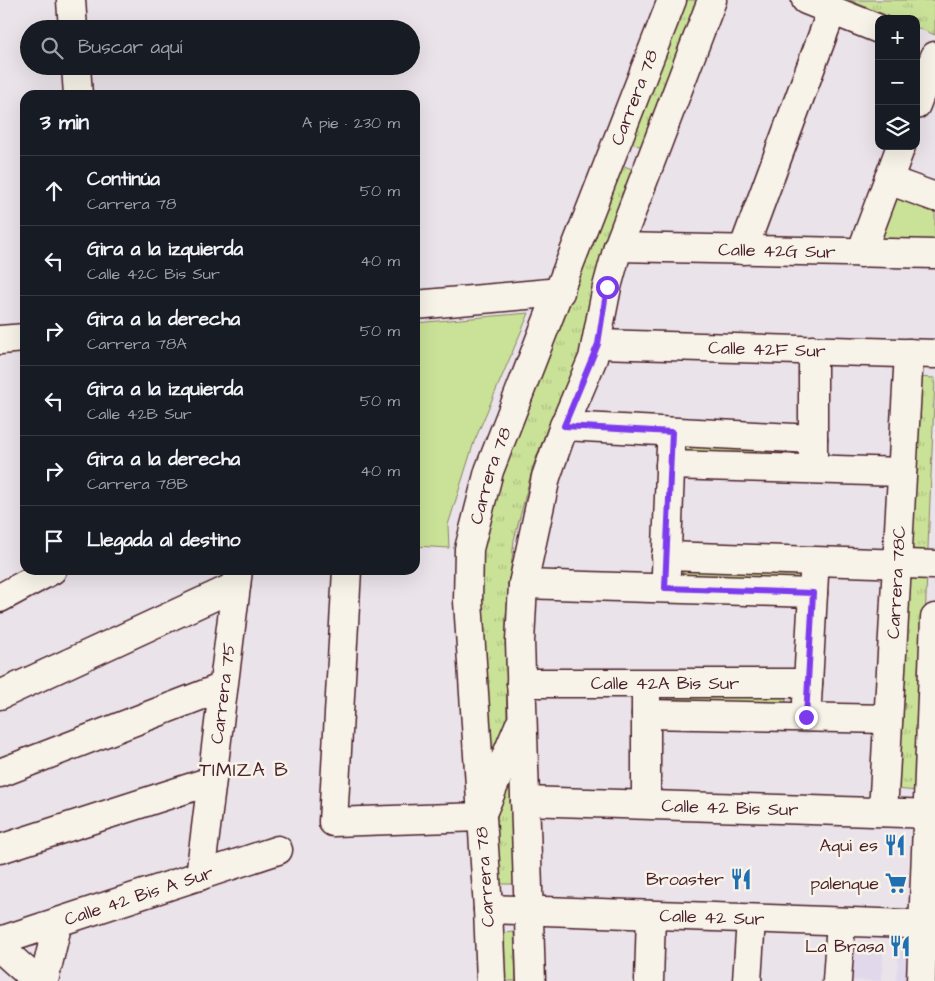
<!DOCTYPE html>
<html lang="es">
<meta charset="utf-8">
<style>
:root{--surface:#171b24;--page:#242831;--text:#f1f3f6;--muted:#9ea1a6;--line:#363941}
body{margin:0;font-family:"Architects Daughter",sans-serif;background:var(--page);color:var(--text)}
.controls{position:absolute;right:15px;top:15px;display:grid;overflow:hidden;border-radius:10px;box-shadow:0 5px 20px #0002}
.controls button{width:45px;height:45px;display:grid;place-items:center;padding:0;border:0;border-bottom:1px solid var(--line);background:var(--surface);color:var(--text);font:25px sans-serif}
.stop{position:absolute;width:15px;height:15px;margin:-11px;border:4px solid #7c3aed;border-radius:50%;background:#fff}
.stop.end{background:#7c3aed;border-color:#fff;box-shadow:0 1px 5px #0008}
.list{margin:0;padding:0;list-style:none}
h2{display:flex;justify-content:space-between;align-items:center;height:65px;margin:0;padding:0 20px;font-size:21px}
h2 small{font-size:16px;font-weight:400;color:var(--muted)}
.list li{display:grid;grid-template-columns:32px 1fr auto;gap:15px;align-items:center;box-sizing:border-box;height:70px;padding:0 20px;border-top:1px solid var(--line)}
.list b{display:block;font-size:19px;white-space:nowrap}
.list p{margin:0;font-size:16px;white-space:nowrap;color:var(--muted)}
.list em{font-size:16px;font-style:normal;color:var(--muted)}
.icon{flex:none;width:28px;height:28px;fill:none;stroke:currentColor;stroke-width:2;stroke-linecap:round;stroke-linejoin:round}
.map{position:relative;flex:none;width:935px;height:981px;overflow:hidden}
.search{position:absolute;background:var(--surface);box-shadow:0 5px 20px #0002;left:20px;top:20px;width:400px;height:55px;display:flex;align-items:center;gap:12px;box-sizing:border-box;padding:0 18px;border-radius:28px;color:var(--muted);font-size:19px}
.panel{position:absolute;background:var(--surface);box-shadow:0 5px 20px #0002;left:20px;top:90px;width:400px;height:485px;border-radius:15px}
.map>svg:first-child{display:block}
</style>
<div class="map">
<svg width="935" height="981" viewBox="0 0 935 981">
<defs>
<pattern id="grass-tufts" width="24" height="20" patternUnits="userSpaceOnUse" patternTransform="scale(1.25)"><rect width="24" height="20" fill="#cae298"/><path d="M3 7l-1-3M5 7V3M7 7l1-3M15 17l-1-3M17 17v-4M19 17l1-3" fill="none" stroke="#afc183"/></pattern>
</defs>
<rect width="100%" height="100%" fill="#eae3ea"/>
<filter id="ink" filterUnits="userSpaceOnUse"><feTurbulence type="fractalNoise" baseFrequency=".02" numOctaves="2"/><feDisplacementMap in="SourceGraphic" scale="10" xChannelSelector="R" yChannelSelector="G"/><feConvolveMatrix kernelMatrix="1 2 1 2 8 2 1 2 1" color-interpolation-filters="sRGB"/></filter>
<g filter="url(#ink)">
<g fill="#e1d8eb">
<path d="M847 942 884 944 881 981 843 980Z"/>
<path d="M900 946 919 947 916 981H896Z"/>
</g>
<g fill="url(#grass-tufts)" stroke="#8a8062">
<path d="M686 0H702L645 148 631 143Z"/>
<path d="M849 0H935V35L916 27V19H895Z"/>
<path d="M621 165 638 171 576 364 553 414 533 466 514 540 506 615 507 731 490 769 480 544 496 479 574 293Z"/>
<path d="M914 377 935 378 918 791 895 789Z"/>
<path d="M683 438 800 441 799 463 682 460Z"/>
<path d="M683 561 801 565 800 586 682 583Z"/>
<path d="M669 689H786V711H668Z"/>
<path d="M513 765 516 884H500L496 814Z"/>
<path d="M514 932 516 981H503L501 933Z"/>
</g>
<g fill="#cae298" stroke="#8a8062">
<path d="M892 187 935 203V243L874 240Z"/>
<path d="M529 313 474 442 448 525 449 548 415 546V323Z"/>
</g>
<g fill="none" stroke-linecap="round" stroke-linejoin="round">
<g stroke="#4a1f2b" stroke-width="31">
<g id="minor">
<path d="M71 0 73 29"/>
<path d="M806 0 879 29"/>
<path d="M76 66 78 95"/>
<path d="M916 105 935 56"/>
<path d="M888 180 935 197"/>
<path id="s1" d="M618 247 935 254"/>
<path d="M743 250 832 10"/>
<path d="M861 253 901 146"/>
<path d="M415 305 560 292"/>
<path d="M0 340 25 338"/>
<path id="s2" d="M598 344 935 354"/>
<path d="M813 350V456"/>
<path d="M564 426 813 439"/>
<path d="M670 465 902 472"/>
<path d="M666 556 935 565"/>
<path d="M347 570 333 822 481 817"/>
<path d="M666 573 671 446"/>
<path d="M523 584 813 593"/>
<path d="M0 598 52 570"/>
<path id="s3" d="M521 683H808"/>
<path d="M0 695 236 586"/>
<path d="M807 702 814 575"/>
<path d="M646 714 888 719"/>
<path d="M0 773 223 687"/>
<path id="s4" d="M525 801 935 814"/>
<path d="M646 804V697"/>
<path d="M483 811 519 726"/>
<path id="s5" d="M883 812 909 353"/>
<path d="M0 849 211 781"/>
<path id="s6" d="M200 876 238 570"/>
<path id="s7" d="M488 909 935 925"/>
<path id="s8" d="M0 941 278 850"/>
<path d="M0 948 37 981"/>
<path d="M44 981 58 922"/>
<path id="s9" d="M491 981 488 909 468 601 469 549 489 471 672 0"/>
<path d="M531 981 520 642 523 584 546 477 564 426 593 358 607 287 618 247 712 0"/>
<path d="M649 981 651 915"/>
<path d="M747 981 751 919"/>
<path d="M837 981 841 922"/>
<path d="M921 981 935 618"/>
</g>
</g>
<use href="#minor" stroke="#f7f3e8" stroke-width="28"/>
</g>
</g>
<g fill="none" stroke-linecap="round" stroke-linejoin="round" filter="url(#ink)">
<path stroke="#7c3aed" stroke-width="6" d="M607 287 598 344 564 426 672 432 665 588 813 593 806 717"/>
</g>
<defs>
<g id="restaurant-bare" transform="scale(1.725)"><path d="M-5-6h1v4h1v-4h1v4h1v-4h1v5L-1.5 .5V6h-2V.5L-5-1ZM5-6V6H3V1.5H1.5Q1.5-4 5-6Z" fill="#1f6fb2" stroke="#f7f3e8" stroke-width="2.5" paint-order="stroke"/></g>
<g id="supermarket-bare" transform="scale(1.725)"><path d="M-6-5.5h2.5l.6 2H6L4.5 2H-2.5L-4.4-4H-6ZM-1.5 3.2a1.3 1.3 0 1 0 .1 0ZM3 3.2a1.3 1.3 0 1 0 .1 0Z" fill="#1f6fb2" stroke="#f7f3e8" stroke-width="2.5" paint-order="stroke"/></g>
</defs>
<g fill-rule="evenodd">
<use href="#restaurant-bare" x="895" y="845"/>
<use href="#restaurant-bare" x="741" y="879"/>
<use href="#supermarket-bare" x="896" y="883"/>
<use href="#restaurant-bare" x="900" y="946"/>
</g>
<g text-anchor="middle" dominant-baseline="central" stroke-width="5" stroke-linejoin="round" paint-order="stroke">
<g font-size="18" fill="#4a1f2b" stroke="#f7f3e8">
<text stroke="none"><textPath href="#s9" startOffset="914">Carrera 78</textPath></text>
<text stroke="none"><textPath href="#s1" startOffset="159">Calle 42G Sur</textPath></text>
<text stroke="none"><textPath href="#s2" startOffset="169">Calle 42F Sur</textPath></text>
<text stroke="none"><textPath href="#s9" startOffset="509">Carrera 78</textPath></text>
<text stroke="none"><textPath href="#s5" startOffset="230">Carrera 78C</textPath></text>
<text stroke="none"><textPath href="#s3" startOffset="144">Calle 42A Bis Sur</textPath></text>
<text stroke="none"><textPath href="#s6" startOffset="184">Carrera 75</textPath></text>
<text stroke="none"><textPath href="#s4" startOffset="205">Calle 42 Bis Sur</textPath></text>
<text transform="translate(485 877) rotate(-94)">Carrera 78</text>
<text stroke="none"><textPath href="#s8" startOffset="146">Calle 42 Bis A Sur</textPath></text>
<text stroke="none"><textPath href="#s7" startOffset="224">Calle 42 Sur</textPath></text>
</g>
<g font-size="18" fill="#4a1f2b" stroke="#f7f3e8" text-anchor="end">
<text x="878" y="845">Aqui es</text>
<text x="724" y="879">Broaster</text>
<text x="879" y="883">palenque</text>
<text x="884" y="946">La Brasa</text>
</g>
<g font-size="19" letter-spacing="1" fill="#4a1f2b" stroke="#f7f3e8">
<text x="244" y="770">TIMIZA B</text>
</g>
</g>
</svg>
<div class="controls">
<button>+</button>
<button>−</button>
<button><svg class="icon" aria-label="layers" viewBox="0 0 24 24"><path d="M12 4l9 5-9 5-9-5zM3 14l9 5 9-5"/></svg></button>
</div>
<div class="stop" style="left:607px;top:287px"></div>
<div class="stop end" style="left:806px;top:717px"></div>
<div class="search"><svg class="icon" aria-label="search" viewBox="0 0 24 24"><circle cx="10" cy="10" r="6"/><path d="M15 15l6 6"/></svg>Buscar aquí</div>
<section class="panel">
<h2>3 min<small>A pie · 230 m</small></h2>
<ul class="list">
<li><svg class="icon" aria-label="ahead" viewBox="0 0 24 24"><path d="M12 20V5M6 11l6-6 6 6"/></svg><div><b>Continúa</b><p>Carrera 78</p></div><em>50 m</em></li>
<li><svg class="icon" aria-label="left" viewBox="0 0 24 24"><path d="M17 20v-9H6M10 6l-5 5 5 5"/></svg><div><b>Gira a la izquierda</b><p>Calle 42C Bis Sur</p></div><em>40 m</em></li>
<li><svg class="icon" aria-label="right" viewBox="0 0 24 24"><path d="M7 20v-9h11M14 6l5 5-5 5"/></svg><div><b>Gira a la derecha</b><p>Carrera 78A</p></div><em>50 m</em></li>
<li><svg class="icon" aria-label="left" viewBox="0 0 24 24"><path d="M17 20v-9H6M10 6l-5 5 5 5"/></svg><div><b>Gira a la izquierda</b><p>Calle 42B Sur</p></div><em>50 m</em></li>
<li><svg class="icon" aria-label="right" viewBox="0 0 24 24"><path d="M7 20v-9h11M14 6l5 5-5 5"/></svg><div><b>Gira a la derecha</b><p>Carrera 78B</p></div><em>40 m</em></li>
<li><svg class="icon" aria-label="arrive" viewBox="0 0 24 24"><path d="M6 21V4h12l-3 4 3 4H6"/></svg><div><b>Llegada al destino</b></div></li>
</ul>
</section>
</div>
